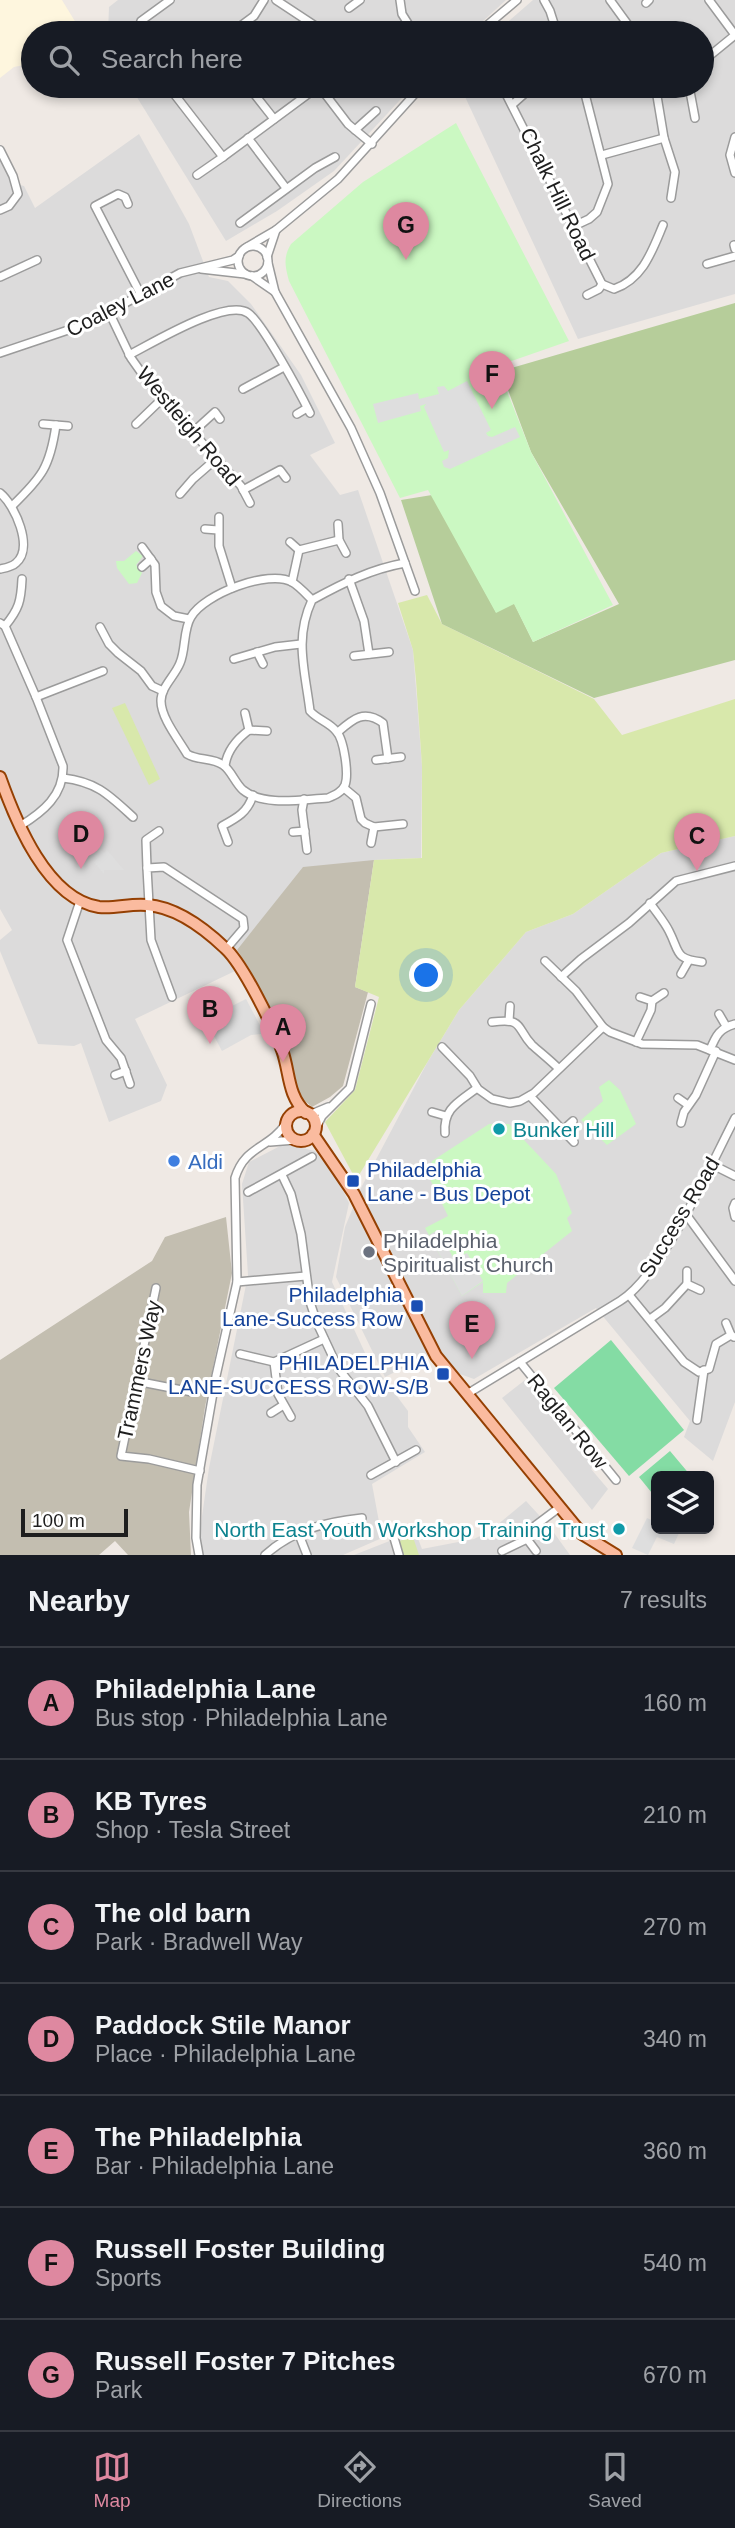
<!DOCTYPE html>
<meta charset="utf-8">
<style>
:root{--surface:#171b24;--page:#20242c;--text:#f1f3f6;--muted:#9ea1a6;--line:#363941;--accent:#de88a0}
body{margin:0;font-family:Arial,sans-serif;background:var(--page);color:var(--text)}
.controls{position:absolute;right:21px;bottom:21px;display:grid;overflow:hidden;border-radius:10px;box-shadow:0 4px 10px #0003}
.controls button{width:63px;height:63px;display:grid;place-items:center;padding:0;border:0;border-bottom:2px solid var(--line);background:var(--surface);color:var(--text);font:35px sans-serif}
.scale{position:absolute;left:21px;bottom:18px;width:107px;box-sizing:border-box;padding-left:7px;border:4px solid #1e1e1e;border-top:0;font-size:19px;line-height:24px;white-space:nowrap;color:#1e1e1e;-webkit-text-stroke:5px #fff;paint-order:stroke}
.you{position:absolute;left:427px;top:976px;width:24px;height:24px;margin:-18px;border:5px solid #fff;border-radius:50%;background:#1a73e8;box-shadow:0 0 0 10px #1a73e833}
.badge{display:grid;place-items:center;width:46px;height:46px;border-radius:50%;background:var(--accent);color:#111;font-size:23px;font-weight:700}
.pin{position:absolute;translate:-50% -58px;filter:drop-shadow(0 2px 4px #0008)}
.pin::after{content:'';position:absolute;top:37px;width:24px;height:21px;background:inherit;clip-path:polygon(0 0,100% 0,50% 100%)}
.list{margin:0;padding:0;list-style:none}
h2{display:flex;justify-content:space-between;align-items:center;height:91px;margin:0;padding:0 28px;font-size:30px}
h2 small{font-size:23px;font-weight:400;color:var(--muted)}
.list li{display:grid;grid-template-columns:46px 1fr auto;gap:21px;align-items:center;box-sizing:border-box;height:112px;padding:0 28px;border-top:2px solid var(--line)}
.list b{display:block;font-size:26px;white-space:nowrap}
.list p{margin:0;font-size:23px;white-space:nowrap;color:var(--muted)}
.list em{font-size:23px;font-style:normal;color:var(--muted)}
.icon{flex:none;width:38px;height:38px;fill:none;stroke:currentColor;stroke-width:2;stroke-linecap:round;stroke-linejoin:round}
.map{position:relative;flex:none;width:735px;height:1555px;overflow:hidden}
.search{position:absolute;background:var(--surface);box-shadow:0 4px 10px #0003;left:21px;right:21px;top:21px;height:77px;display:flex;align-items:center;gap:18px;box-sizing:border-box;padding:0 24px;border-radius:38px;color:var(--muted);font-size:26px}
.sheet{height:875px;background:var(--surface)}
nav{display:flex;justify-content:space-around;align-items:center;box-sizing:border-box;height:98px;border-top:2px solid var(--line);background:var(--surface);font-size:19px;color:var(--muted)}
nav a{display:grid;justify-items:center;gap:4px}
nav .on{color:var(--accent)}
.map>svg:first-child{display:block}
</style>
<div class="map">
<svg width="735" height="1555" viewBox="0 0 735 1555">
<rect width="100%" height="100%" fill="#efe9e4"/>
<g fill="#dcdbdb">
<path d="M118 0H506L470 33H108L109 7Z"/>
<path d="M533 0H735V294L578 339 460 86H702V33H495Z"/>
<path d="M130 86H413L334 171 277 211 226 241Z"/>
<path d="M139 134 189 224 209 277 228 281 251 304 301 375 335 443 310 455 340 495 358 490 413 650 422 766 421 858 374 860 237 950 232 965 235 971 135 1019 167 1085 161 1101 109 1122 81 1043 74 1046 38 1044 0 951V940L12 930 0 909V160L12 183 24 186 35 208Z"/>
<path d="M735 836V1402L713 1461 684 1437 690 1421 596 1308 474 1379 457 1373 439 1350 385 1377 336 1277 345 1227 362 1186 427 1063 459 1010 526 932 573 914 661 853Z"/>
<path d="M284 1144 315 1151 336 1176 349 1203 332 1282 366 1355 408 1411V1427L425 1452 372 1484 382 1538 343 1555H203L200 1530 209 1468 248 1275 242 1184 249 1162Z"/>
<path d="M525 1380 594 1464 591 1469 608 1489 592 1510 502 1398Z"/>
<path d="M526 1501 549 1526 570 1555H354L415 1531 422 1549 474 1539 490 1531Z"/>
</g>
<path fill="#fef6de" d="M0 0H62L76 23 63 33H33V58L24 65 14 67 0 78Z"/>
<g fill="#c3beb0">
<path d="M374 860 355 987 368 992 343 1086 330 1097 312 1107 299 1096 288 1047 249 968 237 950 303 867Z"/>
<path d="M226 1217 232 1273 205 1407 189 1512 191 1555H128L115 1541 99 1555H0V1360L152 1261 165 1237Z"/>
</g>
<g fill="#d8e8ab">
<path d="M427 595 442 624 594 699 622 735 735 699V836L661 853 573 914 526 932 459 1010 356 1180 325 1122 355 1090 379 997 355 987 374 860 422 858V766L416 680 413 650 398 603Z"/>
<path d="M125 703 160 779 149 785 112 708Z"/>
<path d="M413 1537 419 1555H404L399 1541Z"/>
</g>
<path fill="#b6cd9a" d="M735 303V660L594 698 442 624 401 500 432 495 496 612 514 603 533 642 619 604 531 452 501 371Z"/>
<g fill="#cbf8c2">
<path d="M456 123 569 341 497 366 531 452 613 605 533 642 514 604 496 613 428 490 400 498 289 281C285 266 283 257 291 244L363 182Z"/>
<path d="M136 551 143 556 136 565 142 573 137 583 129 584 117 568 116 561H124Z"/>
<path d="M609 1080 620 1090 636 1124 607 1145 581 1120 603 1101 599 1087Z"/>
<path d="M489 1124H509L556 1174 572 1213 567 1218 572 1231 507 1283 506 1293H483V1282L462 1296 425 1228 448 1216 424 1167 430 1166 432 1161Z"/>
</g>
<g fill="#84dca4">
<path d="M611 1340 684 1430 629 1476 554 1388Z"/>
<path d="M670 1451 691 1476H656V1498L639 1477Z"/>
</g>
<g fill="#dedede">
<path d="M467 381 491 430 486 433 488 436 492 437 515 427 520 437 450 469 444 467 442 461 448 458 449 450 444 452 424 407 426 404 420 406 421 411 378 423 373 404 418 393 419 399 439 394 437 387 444 386 448 391Z"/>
<path d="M100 849 104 853 107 850 124 870H104V874L94 862 97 859 94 855Z"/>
<path d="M246 999 262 1029 261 1034 251 1035 222 1051 207 1023 223 1014 222 1011Z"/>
<path d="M438 1230 454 1259 467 1253 483 1281 462 1296 429 1235Z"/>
<path d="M647 1518 656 1522V1529H670L679 1533 674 1544 657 1537 648 1555 632 1548Z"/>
</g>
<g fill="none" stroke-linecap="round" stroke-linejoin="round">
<g stroke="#9b9b9b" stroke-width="10">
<g id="street">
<path d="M276 0 326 33"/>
<path d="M400 0 402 14 414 33"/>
<path d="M544 0 550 11 557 33"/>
<path d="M610 0 634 33"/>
<path d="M646 3 649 0"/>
<path d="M349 8 360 0"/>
<path d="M137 33 141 21 170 0"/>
<path d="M231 33 254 16 264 0"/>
<path d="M478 33 517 0"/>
<path d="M702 45 711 54"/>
<path d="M702 62 735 35 709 0"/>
<path d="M168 86 223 157 319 86"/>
<path d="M248 86 274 119"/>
<path d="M319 86 348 124 372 144"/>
<path d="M689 86 695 118"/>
<path d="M656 90 664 138 675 172 671 198"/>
<path d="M507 96 602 284 614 289C643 279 652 251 663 225"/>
<path d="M513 104 531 88"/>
<path d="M355 130 376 111"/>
<path d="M735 137 730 155 735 173"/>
<path d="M248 138 286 188"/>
<path d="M0 150 13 176 18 194 9 206 0 210"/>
<path d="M602 155 664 138"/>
<path d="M197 175 223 157"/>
<path d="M128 204 125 197 118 194 95 206 141 295"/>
<path d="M240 223 315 168 335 157"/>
<path d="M574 226 589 219 597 212 608 184 583 86"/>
<path d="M734 245 735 249"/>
<circle cx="253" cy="261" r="15"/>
<path d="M247 247 276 230 338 179 422 86"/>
<path d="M267 257 276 230"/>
<path d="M268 263 275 292 351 428 380 493 405 563"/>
<path d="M707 264 735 256"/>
<path d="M201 269 245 274"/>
<path d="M252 276 275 292"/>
<path d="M0 277 37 260"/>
<path d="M587 295 599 289 602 284"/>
<path d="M109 312 131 358 148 382 241 486 250 503"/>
<path d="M0 353 89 323 180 273 233 260 239 256"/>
<path d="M129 355C151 344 226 298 248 313 262 322 301 395 310 413"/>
<path d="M243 389 284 367"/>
<path d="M297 414 307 408"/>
<path d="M43 424 68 426"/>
<path d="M136 424 163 398"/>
<path d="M193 432 215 412 220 419"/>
<path d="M243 490 280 470 286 478"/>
<path d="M0 493C15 505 34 548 16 563 12 567 5 568 0 569"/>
<path d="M180 494 193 479 216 459"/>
<path d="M12 506C42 477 50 467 56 425"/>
<path d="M219 517V546L232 588"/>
<path d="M338 524 339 540 346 553"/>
<path d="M205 529 218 530"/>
<path d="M290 542 299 550 339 540"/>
<path d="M142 547 155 565 156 592 161 606 174 616 189 619"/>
<path d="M142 567 151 559"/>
<path d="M349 579 364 621 369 654"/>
<path d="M292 582 299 550"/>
<path d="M312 600C294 639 305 670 310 711 318 720 329 722 336 731 344 739 349 774 345 785 342 792 335 795 328 798 303 799 264 807 243 790 235 783 231 770 223 765 212 757 198 761 187 754 179 740 161 718 161 701 161 687 175 676 180 663 186 649 183 630 191 617 204 594 269 569 292 582 299 586 306 594 312 600 343 583 371 569 405 563L415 591"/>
<path d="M0 623 5 626 36 697 63 766C64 795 43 812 20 826"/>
<path d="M5 626C19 609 21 601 22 579"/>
<path d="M100 627 109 644 118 653 141 671 152 686 163 691"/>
<path d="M257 652 263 664"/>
<path d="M354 656 389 652"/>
<path d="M234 659 275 647 301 644"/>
<path d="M36 697 103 671"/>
<path d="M245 713 249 730"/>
<path d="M338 732C353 719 364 709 383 723L388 759"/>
<path d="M376 760 401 757"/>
<path d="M225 766C227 750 237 739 249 730L267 731"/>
<path d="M63 778C97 782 109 795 133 817"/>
<path d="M344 788 356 798 361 819 365 823 374 827 403 824"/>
<path d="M304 799 302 810 307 850"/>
<path d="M293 832 305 831"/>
<path d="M228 842 222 826C237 818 248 812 253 795"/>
<path d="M371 843 374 827"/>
<path d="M147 868 146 840 159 831"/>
<path d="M80 901 67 940 106 1040 121 1058 130 1084"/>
<path d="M650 903C656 912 664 921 669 931 680 952 674 959 702 962"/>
<path d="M545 961 576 991 603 1027 610 1032 642 1044 697 1045 735 1060"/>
<path d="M681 974 689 960"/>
<path d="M561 977 581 959 629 923 676 881 735 866"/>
<path d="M172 997 151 940 147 868 164 867 243 919 244 928 226 949"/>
<path d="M640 997 652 1001 664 993"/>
<path d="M719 1014 726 1026"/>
<path d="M509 1021 510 1006"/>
<path d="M492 1022C525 1018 515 1027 532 1045 541 1053 550 1060 558 1068"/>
<path d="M636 1042 651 1010 652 1001"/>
<path d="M442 1047 470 1076 478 1089 492 1099 510 1103 520 1101 534 1093 603 1027"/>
<path d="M710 1050C716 1035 720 1028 735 1024"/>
<path d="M115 1075 126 1071"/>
<path d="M530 1096 574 1142"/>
<path d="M678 1098 688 1105"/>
<path d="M432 1112 446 1116"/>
<path d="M309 1115 328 1107"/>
<path d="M681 1123 684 1112 696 1095 716 1051"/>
<path d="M315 1130 322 1116 350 1088 371 1004"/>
<path d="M563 1130 573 1121"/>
<path d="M445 1133C443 1108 459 1102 477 1088"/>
<path d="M270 1142 295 1140"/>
<path d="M711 1164 735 1176"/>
<path d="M282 1175 291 1194 301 1234 310 1302 317 1323 338 1368 368 1406 396 1462"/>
<path d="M248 1192 312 1157"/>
<path d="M735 1203 733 1208 735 1217"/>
<path d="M685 1213 735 1281"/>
<path d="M687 1271V1284L700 1290"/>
<path d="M237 1282 306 1276"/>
<path d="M156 1288 121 1456 149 1459 200 1471"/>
<path d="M629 1295 684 1362 699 1372 709 1369 716 1344 731 1335"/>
<path d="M650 1319 665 1308 687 1284"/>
<path d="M726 1323 731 1335 734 1337"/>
<path d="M240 1354 274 1362 324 1339"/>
<path d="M274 1362 278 1394 291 1417"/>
<path d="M520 1362 616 1480"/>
<path d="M136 1381 192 1392"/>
<path d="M467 1394 620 1301C663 1274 710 1166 735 1118"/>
<path d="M271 1413 282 1406"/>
<path d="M697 1420 704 1370"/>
<path d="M371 1475 416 1450"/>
<path d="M392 1531 399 1555"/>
<path d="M298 1532 307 1555"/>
<path d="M527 1539 536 1551"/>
<path d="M502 1551 527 1539 536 1525 560 1507"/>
<path d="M199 1555 196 1538 197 1485 216 1376 237 1282 235 1178C245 1145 270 1149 286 1123"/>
<path d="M265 1555C293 1530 325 1522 362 1518"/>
</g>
</g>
<g stroke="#954003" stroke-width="14">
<g id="primary">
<path d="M0 777C16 822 47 899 99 907 115 909 131 903 147 905 176 907 205 929 225 948 243 964 273 1026 282 1050 290 1072 287 1095 306 1113"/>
<circle cx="301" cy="1126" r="15"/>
<path d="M313 1134 354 1194 436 1356 582 1534 616 1555"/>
</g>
</g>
<use href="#street" stroke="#fff" stroke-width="7"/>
<use href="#primary" stroke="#fabb9f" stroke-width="10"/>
</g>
<g fill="#0f9aa8" stroke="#fff" stroke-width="2.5">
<circle cx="499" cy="1129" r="7"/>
<circle cx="619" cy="1529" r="7"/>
</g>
<circle fill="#3f7fe0" stroke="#fff" stroke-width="2.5" cx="174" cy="1161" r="7"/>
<g fill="#1a4fb4" stroke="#fff" stroke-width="2.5">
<rect x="346" y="1174" width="14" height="14" rx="3.5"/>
<rect x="410" y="1299" width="14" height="14" rx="3.5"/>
<rect x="436" y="1367" width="14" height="14" rx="3.5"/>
</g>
<circle fill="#6b7280" stroke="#fff" stroke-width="2.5" cx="369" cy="1252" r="7"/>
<g text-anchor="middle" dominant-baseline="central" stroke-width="6" stroke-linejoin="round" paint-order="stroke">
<g font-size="21" fill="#1e1e1e" stroke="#fff">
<text transform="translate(558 194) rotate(64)">Chalk Hill Road</text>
<text transform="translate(120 304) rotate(-27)">Coaley Lane</text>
<text transform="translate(189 426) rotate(50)">Westleigh Road</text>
<text transform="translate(679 1217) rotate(-59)">Success Road</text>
<text transform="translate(139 1370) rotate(-78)">Trammers Way</text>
<text transform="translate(568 1421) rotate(51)">Raglan Row</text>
</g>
<g font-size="21" fill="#0d838f" stroke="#fff" text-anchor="start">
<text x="513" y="1129">Bunker Hill</text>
<text x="605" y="1529" text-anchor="end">North East Youth Workshop Training Trust</text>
</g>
<g font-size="21" fill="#366cbe" stroke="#fff" text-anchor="start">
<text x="188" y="1161">Aldi</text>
</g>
<g font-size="21" fill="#164399" stroke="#fff" text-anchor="end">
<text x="367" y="1169" text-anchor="start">Philadelphia<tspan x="367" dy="24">Lane - Bus Depot</tspan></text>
<text x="403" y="1294">Philadelphia<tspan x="403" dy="24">Lane-Success Row</tspan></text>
<text x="429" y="1362">PHILADELPHIA<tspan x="429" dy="24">LANE-SUCCESS ROW-S/B</tspan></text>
</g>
<g font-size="21" fill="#5b616d" stroke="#fff" text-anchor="start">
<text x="383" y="1240">Philadelphia<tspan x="383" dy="24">Spiritualist Church</tspan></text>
</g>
</g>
</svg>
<div class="controls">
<button><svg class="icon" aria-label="layers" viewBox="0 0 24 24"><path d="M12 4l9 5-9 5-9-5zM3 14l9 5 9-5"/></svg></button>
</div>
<div class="scale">100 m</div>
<div class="you"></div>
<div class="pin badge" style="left:283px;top:1062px">A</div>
<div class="pin badge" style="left:210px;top:1044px">B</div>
<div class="pin badge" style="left:697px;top:871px">C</div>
<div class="pin badge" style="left:81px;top:869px">D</div>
<div class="pin badge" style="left:472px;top:1359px">E</div>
<div class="pin badge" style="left:492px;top:409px">F</div>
<div class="pin badge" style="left:406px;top:260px">G</div>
<div class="search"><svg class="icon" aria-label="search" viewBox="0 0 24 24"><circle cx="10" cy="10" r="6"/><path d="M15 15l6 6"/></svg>Search here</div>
</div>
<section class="sheet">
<h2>Nearby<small>7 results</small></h2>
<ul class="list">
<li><span class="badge">A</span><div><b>Philadelphia Lane</b><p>Bus stop · Philadelphia Lane</p></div><em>160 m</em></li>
<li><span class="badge">B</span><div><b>KB Tyres</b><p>Shop · Tesla Street</p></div><em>210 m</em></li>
<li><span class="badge">C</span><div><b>The old barn</b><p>Park · Bradwell Way</p></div><em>270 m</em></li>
<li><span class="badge">D</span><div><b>Paddock Stile Manor</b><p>Place · Philadelphia Lane</p></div><em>340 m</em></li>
<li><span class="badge">E</span><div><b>The Philadelphia</b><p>Bar · Philadelphia Lane</p></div><em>360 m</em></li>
<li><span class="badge">F</span><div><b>Russell Foster Building</b><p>Sports</p></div><em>540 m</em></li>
<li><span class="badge">G</span><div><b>Russell Foster 7 Pitches</b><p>Park</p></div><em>670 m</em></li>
</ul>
</section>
<nav>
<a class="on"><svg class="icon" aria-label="map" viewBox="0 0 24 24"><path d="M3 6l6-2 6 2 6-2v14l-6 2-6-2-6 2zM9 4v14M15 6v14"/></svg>Map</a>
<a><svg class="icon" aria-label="directions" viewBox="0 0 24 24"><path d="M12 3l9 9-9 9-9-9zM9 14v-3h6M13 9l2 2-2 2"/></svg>Directions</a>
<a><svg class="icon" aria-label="saved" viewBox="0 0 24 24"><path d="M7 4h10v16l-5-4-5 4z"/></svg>Saved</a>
</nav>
